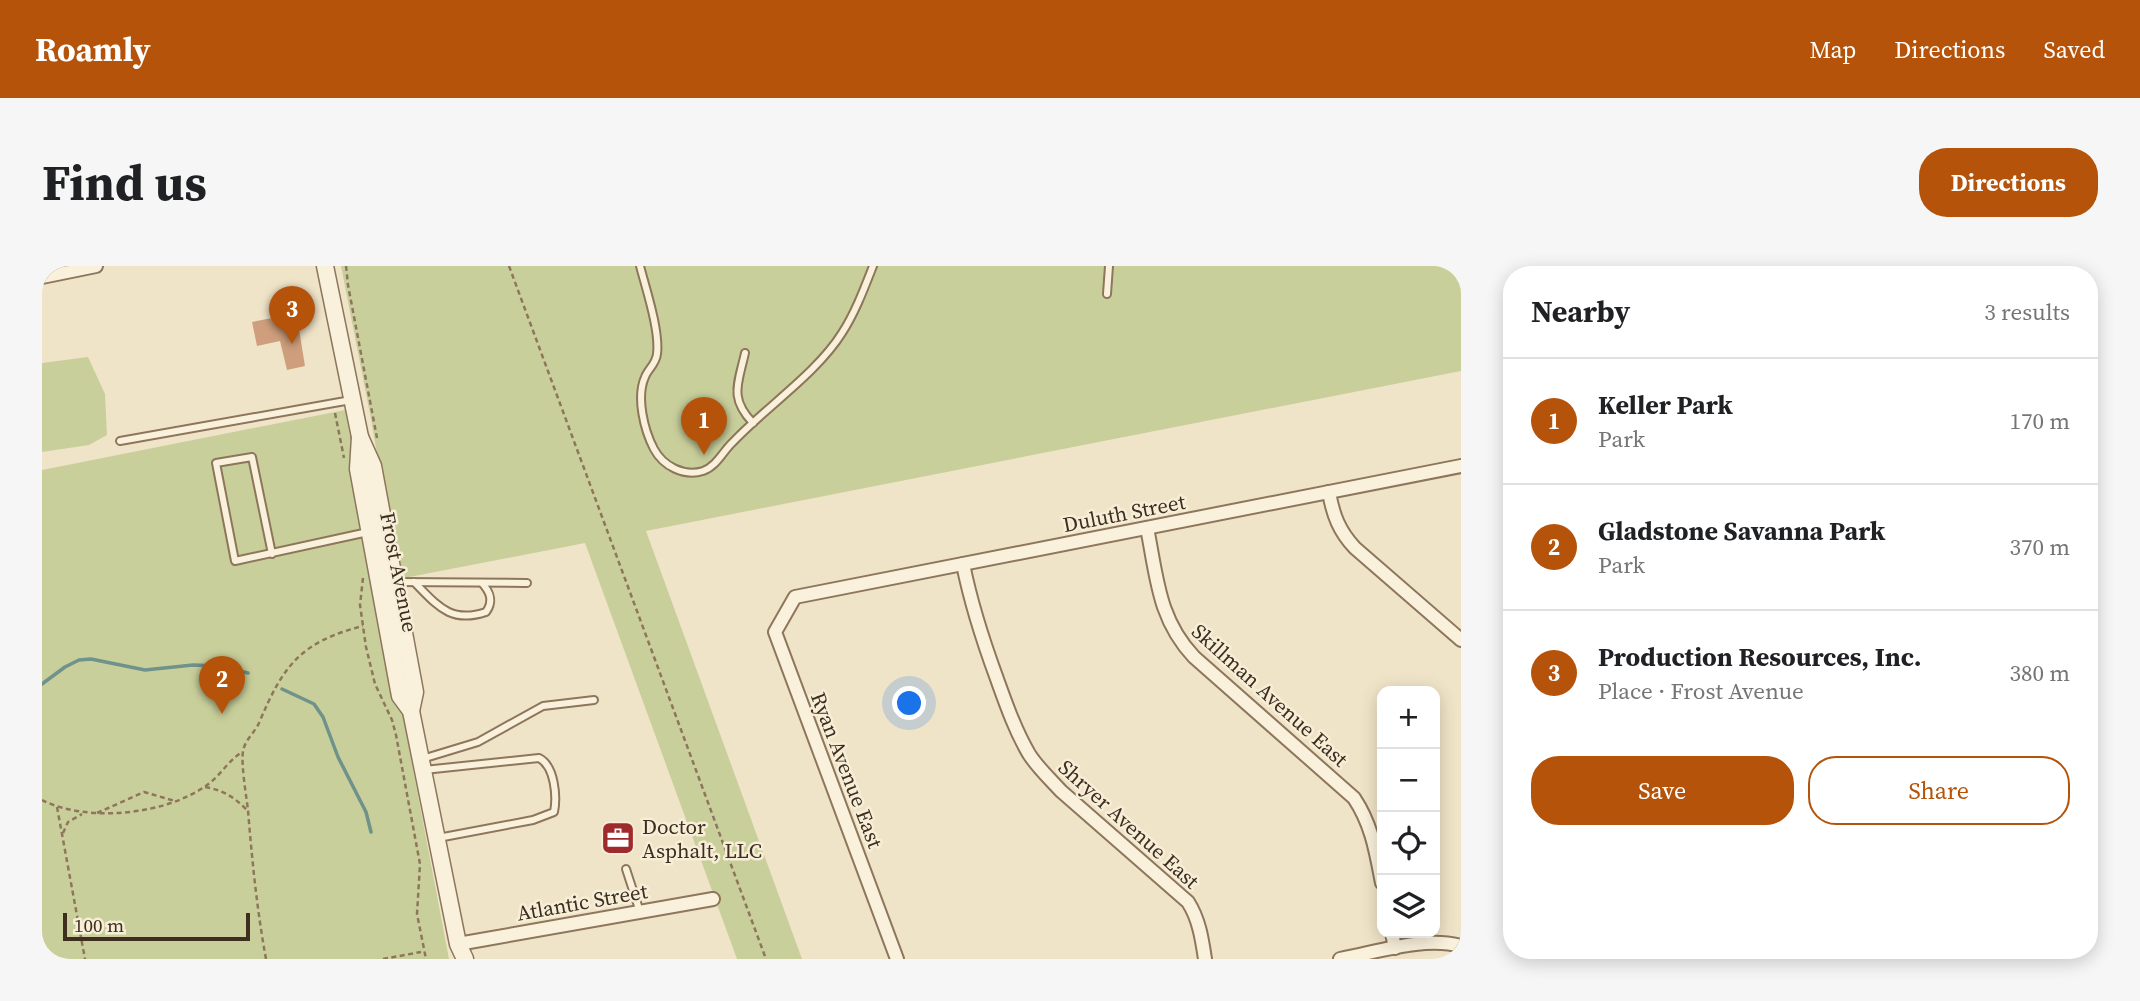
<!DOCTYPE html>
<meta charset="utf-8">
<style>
:root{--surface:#fff;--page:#f6f6f6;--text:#202124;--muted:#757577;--line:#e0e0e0;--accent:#b45309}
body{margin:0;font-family:"Source Serif 4",serif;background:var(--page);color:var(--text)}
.controls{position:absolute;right:21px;bottom:21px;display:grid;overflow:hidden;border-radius:14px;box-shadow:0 4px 18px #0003}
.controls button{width:63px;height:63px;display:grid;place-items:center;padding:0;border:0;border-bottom:2px solid var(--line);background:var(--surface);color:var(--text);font:35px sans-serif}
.scale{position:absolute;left:21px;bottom:18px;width:187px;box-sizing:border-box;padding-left:7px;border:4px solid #3d2e20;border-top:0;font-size:19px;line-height:24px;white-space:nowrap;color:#3d2e20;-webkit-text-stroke:5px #f7eed8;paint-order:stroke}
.you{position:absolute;left:868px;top:438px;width:24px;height:24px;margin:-18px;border:5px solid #fff;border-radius:50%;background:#1a73e8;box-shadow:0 0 0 10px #1a73e833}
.badge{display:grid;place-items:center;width:46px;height:46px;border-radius:50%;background:var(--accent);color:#fff;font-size:23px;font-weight:700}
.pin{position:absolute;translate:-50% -58px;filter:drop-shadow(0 2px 4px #0008)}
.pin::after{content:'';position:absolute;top:37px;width:24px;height:21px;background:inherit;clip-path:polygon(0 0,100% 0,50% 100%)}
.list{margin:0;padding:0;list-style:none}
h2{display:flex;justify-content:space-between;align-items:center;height:91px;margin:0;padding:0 28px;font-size:30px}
h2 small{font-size:23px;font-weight:400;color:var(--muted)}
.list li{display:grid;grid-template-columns:46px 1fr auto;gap:21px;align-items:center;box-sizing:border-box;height:126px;padding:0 28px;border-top:2px solid var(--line)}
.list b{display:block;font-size:26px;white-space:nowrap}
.list p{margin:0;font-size:23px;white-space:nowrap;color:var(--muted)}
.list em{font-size:23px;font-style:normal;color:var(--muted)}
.actions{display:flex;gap:14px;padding:21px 28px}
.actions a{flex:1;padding:16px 0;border:2px solid var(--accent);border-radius:28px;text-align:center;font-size:24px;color:var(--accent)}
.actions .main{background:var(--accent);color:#fff}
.icon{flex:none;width:38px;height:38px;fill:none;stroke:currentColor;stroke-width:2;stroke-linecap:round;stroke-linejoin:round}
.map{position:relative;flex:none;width:1419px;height:693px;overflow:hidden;border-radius:28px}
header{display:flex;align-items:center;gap:42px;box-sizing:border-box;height:98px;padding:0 35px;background:var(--accent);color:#fff}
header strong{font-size:33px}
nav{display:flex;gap:38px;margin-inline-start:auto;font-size:24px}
.intro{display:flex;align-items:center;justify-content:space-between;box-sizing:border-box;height:168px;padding:0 42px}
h1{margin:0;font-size:49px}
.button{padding:18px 32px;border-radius:28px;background:var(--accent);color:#fff;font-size:24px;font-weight:700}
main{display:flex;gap:42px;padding:0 42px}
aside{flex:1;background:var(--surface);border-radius:28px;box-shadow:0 4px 18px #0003}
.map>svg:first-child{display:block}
</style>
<header>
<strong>Roamly</strong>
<nav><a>Map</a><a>Directions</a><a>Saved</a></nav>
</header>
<div class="intro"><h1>Find us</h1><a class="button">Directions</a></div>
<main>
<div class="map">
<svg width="1419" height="693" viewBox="0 0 1419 693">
<rect width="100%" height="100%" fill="#f0e4c8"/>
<g fill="#c9cf9b">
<path d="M299 0H1419V105L604 265 760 693H695L543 277 357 313 328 148Z"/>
<path d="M46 91 63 128 65 169 47 179 0 186V97Z"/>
<path d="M303 144 407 693H0V204Z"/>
</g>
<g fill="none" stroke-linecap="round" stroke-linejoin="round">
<g stroke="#6f938a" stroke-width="3.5">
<path d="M0 418 23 401 37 394 49 393 103 404 151 399 177 400 206 407"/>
<path d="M240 423 272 438 281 451 296 491 324 546 329 566"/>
</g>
</g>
<path fill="#cf9f7d" d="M251 48 255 51 263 100 245 104 238 75 215 80 210 56Z"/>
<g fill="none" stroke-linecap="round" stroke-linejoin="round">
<g stroke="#8d765c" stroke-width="10">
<g id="service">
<path d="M598 0C604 23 618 65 615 88 614 98 606 103 603 111 594 131 602 164 612 183 621 200 642 211 661 205 675 200 681 185 691 176 724 141 775 107 800 67 813 47 822 23 831 0"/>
<path d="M1065 28 1067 0"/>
<path d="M703 87C696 118 687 132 711 157"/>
<path d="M78 175 309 134"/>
<path d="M230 288 210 191 174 197 193 295 326 266"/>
<path d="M354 316 485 317"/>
<path d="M372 316C395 339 408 358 444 346 452 335 448 326 440 317"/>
<path d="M380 493 436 476 501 440 552 434"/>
<path d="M382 504 497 492C513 500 515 531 512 546L491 554 396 572"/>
<path d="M584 603 598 646"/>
</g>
</g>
<g stroke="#8d765c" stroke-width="16">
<g id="minor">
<path d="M0 11 54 0"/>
<path d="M1287 226C1291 249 1297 265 1313 282L1419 374"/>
<path d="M1105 262C1115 311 1116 353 1152 391L1312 532C1330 559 1334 586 1340 617"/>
<path d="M921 298C929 338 941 375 955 413 964 438 973 464 987 488 996 502 1008 513 1019 525L1146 636C1157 653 1160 673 1163 693"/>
<path d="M1350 667 1353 682"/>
<path d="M416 678 671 633"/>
<path d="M855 693 733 366 753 331 1419 200"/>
<path d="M1298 693C1336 686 1382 670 1419 680"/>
</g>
</g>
<g stroke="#8d765c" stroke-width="19">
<g id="tertiary">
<path d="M283 0 318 171 331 200 373 426 369 445"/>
<path d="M318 171 316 203 358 430 369 445 416 678 423 693"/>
</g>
</g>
<g stroke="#8d765c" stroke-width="2.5" stroke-dasharray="5 3.5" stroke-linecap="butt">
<path d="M304 0 306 19 335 172"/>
<path d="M467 0 724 693"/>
<path d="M293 147 302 192"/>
<path d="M321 312 318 339 324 381 333 418 350 454 354 469 378 598 375 648 384 693"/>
<path d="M163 521C181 524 192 531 205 544"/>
<path d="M0 534C45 557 124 549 165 519 178 510 186 495 200 486"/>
<path d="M15 541 43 693"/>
<path d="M55 547 102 526 133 535"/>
<path d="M21 567 26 556 40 548"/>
<path d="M224 693C215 644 210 594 206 544 204 528 199 499 201 485 203 474 213 466 217 457 241 400 258 376 321 360"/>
<path d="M341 693 379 686"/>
</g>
<use href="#service" stroke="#faf1dc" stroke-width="6"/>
<use href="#minor" stroke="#faf1dc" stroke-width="12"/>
<use href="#tertiary" stroke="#faf1dc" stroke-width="16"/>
</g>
<defs>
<g id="office-square" transform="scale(1.75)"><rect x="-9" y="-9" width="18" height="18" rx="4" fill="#9e2a2b" stroke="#f7eed8"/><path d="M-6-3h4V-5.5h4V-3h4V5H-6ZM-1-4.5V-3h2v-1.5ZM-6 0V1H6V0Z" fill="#fff"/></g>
</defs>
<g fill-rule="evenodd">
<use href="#office-square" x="576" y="572"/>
</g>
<g text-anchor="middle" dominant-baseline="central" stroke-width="5" stroke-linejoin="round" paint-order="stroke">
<g font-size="21" fill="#3d2e20" stroke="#f7eed8">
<text transform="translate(1082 247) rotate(-11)">Duluth Street</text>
<text transform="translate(357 306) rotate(79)">Frost Avenue</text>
<text transform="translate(1228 429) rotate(42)">Skillman Avenue East</text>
<text transform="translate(805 504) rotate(69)">Ryan Avenue East</text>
<text transform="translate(1087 558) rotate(42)">Shryer Avenue East</text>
<text transform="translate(540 636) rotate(-10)">Atlantic Street</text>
</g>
<g font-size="21" fill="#3d2e20" stroke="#f7eed8" text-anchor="start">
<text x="600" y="560">Doctor<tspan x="600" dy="24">Asphalt, LLC</tspan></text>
</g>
</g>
</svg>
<div class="controls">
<button>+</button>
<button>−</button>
<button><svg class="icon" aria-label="locate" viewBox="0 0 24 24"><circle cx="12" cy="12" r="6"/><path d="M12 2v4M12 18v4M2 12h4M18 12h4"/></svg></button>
<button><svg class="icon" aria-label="layers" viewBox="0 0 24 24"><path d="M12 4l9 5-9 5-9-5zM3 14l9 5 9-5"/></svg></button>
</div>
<div class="scale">100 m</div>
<div class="you"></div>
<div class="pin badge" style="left:662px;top:189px">1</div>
<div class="pin badge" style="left:180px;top:448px">2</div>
<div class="pin badge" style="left:250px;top:78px">3</div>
</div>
<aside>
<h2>Nearby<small>3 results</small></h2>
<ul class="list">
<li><span class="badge">1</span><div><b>Keller Park</b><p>Park</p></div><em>170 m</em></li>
<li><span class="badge">2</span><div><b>Gladstone Savanna Park</b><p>Park</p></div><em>370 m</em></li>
<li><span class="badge">3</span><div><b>Production Resources, Inc.</b><p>Place · Frost Avenue</p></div><em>380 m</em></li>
</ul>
<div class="actions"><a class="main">Save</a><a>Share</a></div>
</aside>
</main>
